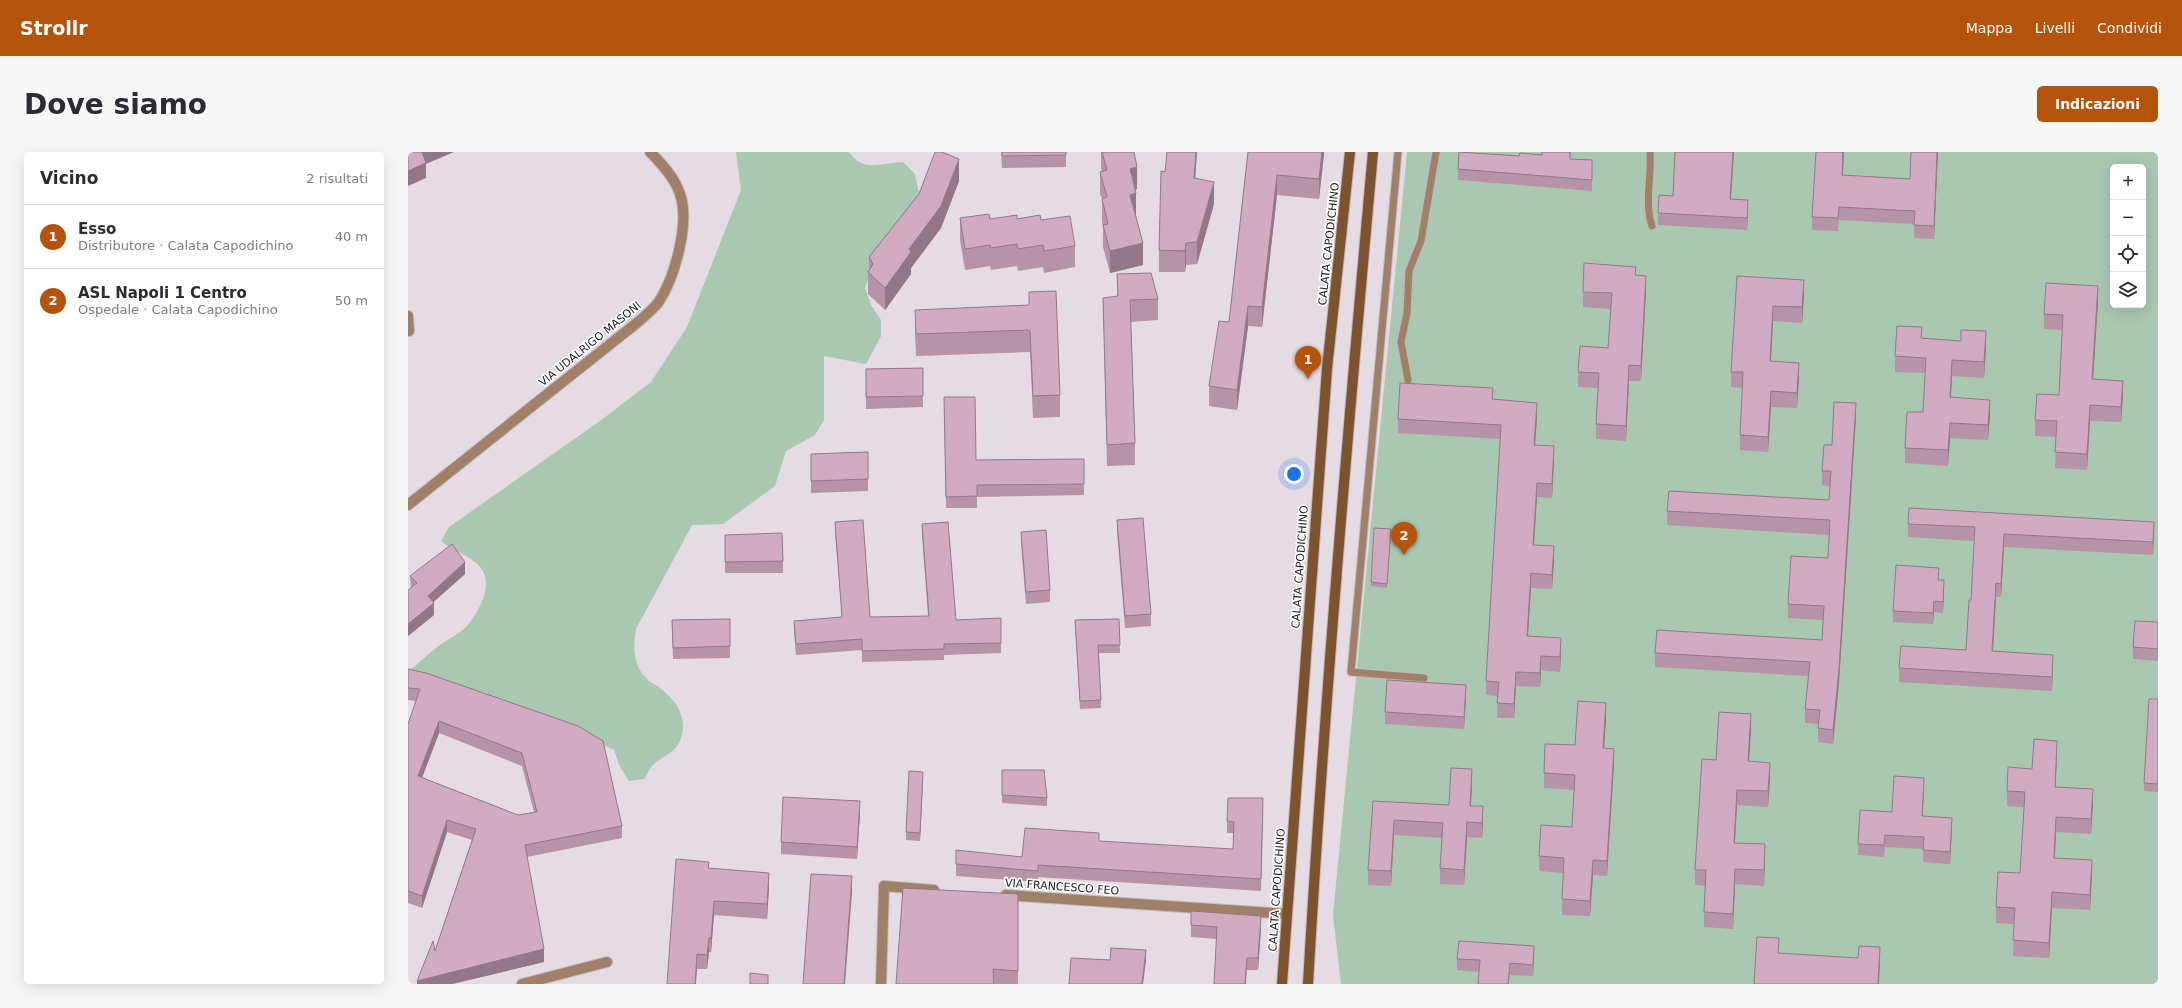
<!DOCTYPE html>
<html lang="it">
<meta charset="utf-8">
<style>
:root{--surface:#fff;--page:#f7f7f7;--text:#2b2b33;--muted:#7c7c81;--line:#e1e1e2;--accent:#b45309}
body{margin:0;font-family:"DejaVu Sans",sans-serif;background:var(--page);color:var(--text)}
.controls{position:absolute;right:12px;top:12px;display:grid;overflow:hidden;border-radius:6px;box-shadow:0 4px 16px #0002}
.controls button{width:36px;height:36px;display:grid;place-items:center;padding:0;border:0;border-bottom:1px solid var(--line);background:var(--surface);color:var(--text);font:20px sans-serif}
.you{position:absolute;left:886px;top:322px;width:14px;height:14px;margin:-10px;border:3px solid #fff;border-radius:50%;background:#1a73e8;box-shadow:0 0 0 6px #1a73e833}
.badge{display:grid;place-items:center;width:26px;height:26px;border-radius:50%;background:var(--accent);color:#fff;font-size:13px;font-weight:700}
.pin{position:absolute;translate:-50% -33px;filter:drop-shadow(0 1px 2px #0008)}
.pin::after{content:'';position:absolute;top:21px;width:14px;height:12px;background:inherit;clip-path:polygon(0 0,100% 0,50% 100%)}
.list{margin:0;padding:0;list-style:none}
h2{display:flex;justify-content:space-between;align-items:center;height:52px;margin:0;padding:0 16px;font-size:17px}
h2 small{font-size:13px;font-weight:400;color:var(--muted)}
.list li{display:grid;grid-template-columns:26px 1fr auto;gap:12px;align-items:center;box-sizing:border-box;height:64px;padding:0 16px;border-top:1px solid var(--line)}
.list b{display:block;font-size:15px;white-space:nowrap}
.list p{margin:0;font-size:13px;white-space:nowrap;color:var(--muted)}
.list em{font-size:13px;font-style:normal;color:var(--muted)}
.icon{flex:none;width:22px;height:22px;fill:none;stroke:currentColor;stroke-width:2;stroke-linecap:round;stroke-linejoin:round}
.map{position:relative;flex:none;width:1750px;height:832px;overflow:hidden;border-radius:6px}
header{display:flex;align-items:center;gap:24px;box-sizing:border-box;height:56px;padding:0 20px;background:var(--accent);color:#fff}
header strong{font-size:19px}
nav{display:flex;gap:22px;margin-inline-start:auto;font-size:14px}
.intro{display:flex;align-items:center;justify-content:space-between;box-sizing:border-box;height:96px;padding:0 24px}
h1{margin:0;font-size:28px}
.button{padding:10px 18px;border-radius:6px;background:var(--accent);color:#fff;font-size:14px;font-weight:700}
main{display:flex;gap:24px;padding:0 24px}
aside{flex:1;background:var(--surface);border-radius:6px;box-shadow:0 4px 16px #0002}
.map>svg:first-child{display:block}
</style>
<header>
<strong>Strollr</strong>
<nav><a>Mappa</a><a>Livelli</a><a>Condividi</a></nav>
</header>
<div class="intro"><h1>Dove siamo</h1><a class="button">Indicazioni</a></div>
<main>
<aside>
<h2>Vicino<small>2 risultati</small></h2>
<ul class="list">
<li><span class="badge">1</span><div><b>Esso</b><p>Distributore · Calata Capodichino</p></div><em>40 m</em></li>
<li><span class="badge">2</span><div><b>ASL Napoli 1 Centro</b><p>Ospedale · Calata Capodichino</p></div><em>50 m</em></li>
</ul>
</aside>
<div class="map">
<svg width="1750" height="832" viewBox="0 0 1750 832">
<rect width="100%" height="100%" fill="#e5dbe3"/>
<g fill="#aac7b2" fill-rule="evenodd">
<path d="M328 0H441C455 21 473 11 495 10L507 22 514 56 463 121 457 136 463 153 473 168V184L458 212 416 204V268L407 283 378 299 367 334 315 372 284 373 228 477C225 494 225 513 238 526 242 531 249 533 253 537 271 550 282 571 270 593 263 603 251 606 244 614 241 618 239 623 236 627L221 629 212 615 206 598 181 586 1 519C11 511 21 501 32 493 40 487 52 482 59 474 71 459 86 434 73 416 66 406 44 398 33 389L41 375 192 269 243 230 279 175 333 38Z"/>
<path d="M999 0H1750V832H933L925 763ZM1705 15H1735V153H1705Z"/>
</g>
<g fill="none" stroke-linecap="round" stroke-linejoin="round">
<g stroke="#c1b8bf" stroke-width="9">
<g id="service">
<path d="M990 0 943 520 1016 526"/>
<path d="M1242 0C1244 24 1236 51 1244 74"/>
<path d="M1000 228 993 190 999 161 1001 119 1013 89 1028 0"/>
</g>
</g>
<g stroke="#c1b8bf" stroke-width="12">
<g id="minor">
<path d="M0 164 1 179 0 178"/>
<path d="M598 743 879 762"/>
<path d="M114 832 199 810"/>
<path d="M473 832 476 734 526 738"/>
</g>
</g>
<g stroke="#c1b8bf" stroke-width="12">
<path id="tertiary" d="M0 353 230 170C237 164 244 158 250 151 267 126 282 71 272 42 267 26 254 12 242 0"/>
</g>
<g stroke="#c1b8bf" stroke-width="12">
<g id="secondary">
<path d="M874 832 919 217 942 0"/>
<path d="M900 832C916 554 940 277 965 0"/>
</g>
</g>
<use href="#service" stroke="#9e8168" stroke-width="7"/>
<use href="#minor" stroke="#9e8168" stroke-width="10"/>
<use href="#tertiary" stroke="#9e8168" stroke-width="10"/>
<use href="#secondary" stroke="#7c532e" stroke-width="10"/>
</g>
<g fill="#b494a5" fill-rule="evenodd">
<path d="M593 0H658V15L594 16Z"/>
<path d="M693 0H726L729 37 728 38V63L735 113 702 121 695 95V76L694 69V47L692 42V20H694L693 16Z"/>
<path d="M759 0H789L787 26 806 52 789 112 778 113 777 120H751V98Z"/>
<path d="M840 0H916V2L911 47 869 43 854 175 840 174 829 258 801 254V234L821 170Z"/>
<path d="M1163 0 1162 7 1184 19V39L1050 28V17L1111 4Z"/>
<path d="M1267 0H1326L1323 47 1340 60 1339 78 1250 73V61L1265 44Z"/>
<path d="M1408 0H1436L1435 23 1502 27 1530 0 1526 87 1506 86V72L1431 68 1430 79 1404 78V65Z"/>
<path d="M551 29 533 76 503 116V122L477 158 460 142V120L461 119V105Z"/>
<path d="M552 66 582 67H609L633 68 667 94V115L636 121 635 115 610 119 609 114 583 118 582 114 557 118 552 88Z"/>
<path d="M709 122 750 147V168L723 170 727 291V313L699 314 695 146 709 144Z"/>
<path d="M1228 123 1238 139 1233 229H1221L1218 289 1188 287V272L1190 236 1170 235V220L1200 196 1203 157 1175 155V140Z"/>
<path d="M1329 124 1396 144 1394 171 1365 169 1363 209 1391 226 1389 256 1363 255 1360 300 1332 298V283L1335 236 1323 235V220Z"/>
<path d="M621 140 652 243V265L625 266 622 200 508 204 507 180V158L621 153Z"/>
<path d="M1690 150 1685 227 1715 244 1713 270 1682 269 1679 318 1647 316 1648 285 1627 284V268L1651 243 1654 178 1636 177V162Z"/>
<path d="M1514 186 1578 195 1576 226 1544 224 1543 245 1582 263 1580 288 1542 286 1540 314 1497 311V296L1515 260 1517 221 1487 220V204Z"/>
<path d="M515 216V255L458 257V217Z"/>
<path d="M1085 247 1129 266 1127 293 1146 308 1144 346 1129 345 1126 393 1146 409 1144 437 1123 436 1120 484 1153 500 1152 520 1133 518 1132 535 1108 534 1106 566H1089L1090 544 1078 543V529L1092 287 990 281V267Z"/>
<path d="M536 257 568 308 676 307V343L569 345V356H538Z"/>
<path d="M1448 265 1431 531 1425 592 1410 590V572L1397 571V557L1401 524 1247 515V501L1414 488 1415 468 1380 466V452L1420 406 1421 383 1259 373V359L1421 348 1422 334 1414 333V319L1424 293Z"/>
<path d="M460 300V339L403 341V302Z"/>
<path d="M709 368 743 462V474L717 476 709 380Z"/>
<path d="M427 370 462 465 520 464 514 383V372L548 468 593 466V501L536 503V508L454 510V498L388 503 386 480V469L434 465 427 381Z"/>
<path d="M1500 372 1746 383 1745 403 1596 395 1593 445H1588L1585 499 1645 516 1644 539 1491 530V516L1558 498 1563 448 1566 389 1500 385Z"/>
<path d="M983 377 979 436 963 434V430Z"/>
<path d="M613 380 642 438V450L618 452 613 392Z"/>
<path d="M317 383 375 409V421H317Z"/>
<path d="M57 422 25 450 26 463 0 484V438L3 436 2 424Z"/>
<path d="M1531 428 1536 439 1535 461 1526 460 1525 472 1485 470V459Z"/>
<path d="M322 467V506L265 507 264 468Z"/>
<path d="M711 467 712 501H691L693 556 672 557 667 468Z"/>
<path d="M1750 470V509L1725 507V495Z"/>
<path d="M0 517 214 674V686L119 705 136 810 44 832H9L27 799 64 688 39 680 14 756 0 751V572L8 549 0 548ZM31 581 114 614 126 660 110 663 14 626Z"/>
<path d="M1058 545 1056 577 977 572V560Z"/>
<path d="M1750 547V640L1736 639V631Z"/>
<path d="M1198 566 1196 596 1206 612 1199 724 1185 723 1182 764 1154 763V747L1155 721 1131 719V704L1164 675 1166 638 1136 636V621Z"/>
<path d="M1343 578 1341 609 1362 626 1360 655 1329 653 1327 691 1357 708 1356 734 1327 732 1325 777 1296 775V760L1298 734 1287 733V718L1308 608Z"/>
<path d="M1649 604 1647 635 1685 652 1683 682 1648 680 1647 706 1684 724 1682 758 1644 756 1641 806 1605 804 1606 772 1588 771V755L1612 721 1616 655 1599 654V639L1624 617Z"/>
<path d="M515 628 512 689 498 688V680Z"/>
<path d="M1064 633 1063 654 1075 670 1074 686 1059 685 1056 733 1032 732V716L1034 686 986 683 983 734 960 733V718L965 649 1041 653Z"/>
<path d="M1516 638 1514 664 1544 677 1542 712 1515 710V697L1477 695 1476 705 1450 703V692L1484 660Z"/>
<path d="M594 643 639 646V654L594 651Z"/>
<path d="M855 658 853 739 630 725V730L548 724V712L614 705 825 697 826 681H819V669Z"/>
<path d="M452 661 449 707 373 702V690Z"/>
<path d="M301 716 361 735 359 767 306 763 303 800H301L299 817H289L259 832Z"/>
<path d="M610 742V832H488Z"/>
<path d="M783 759 853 776 850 818H839L808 787 783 785Z"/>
<path d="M1126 805 1125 824 1102 823 1101 832H1070L1071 820 1049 818V807Z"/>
</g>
<g fill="#927886">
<path d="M14 0H46L18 12V26L0 34V19Z"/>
<path d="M788 0H789L786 47V26Z"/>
<path d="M914 0H916V2L911 47V27Z"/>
<path d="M1325 0H1326L1322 59V47Z"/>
<path d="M1435 0H1436L1434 36V23Z"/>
<path d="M1529 0H1530L1526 87V74Z"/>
<path d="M551 7V29L533 76 503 116V122L477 158V136L501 97Z"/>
<path d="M729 15V37L722 39V17Z"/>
<path d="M869 23V43L854 175V155Z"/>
<path d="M806 30V52L789 112V90Z"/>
<path d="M728 41V63L722 64V43Z"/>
<path d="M1340 48V60L1339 78V66Z"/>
<path d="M735 91V113L702 121V99Z"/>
<path d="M778 91V113L777 120V99Z"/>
<path d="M1238 124V139L1233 229V214Z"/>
<path d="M1396 128V144L1394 171V155Z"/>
<path d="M1690 134V150L1684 243V227Z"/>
<path d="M840 154V174L829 258V238Z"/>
<path d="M1365 154V169L1362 225V209Z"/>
<path d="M1578 179V195L1576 226V210Z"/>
<path d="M1544 208V224L1542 261V245Z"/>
<path d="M1391 211V226L1389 256V241Z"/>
<path d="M1221 213V229L1218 289V274Z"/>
<path d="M1715 229V244L1713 270V255Z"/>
<path d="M1363 239V255L1360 300V285Z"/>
<path d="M1582 248V263L1580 288V273Z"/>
<path d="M1129 251V266L1126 307V293Z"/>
<path d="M1448 251V265L1431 531 1425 592V578Z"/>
<path d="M1682 253V269L1679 318V302Z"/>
<path d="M1542 271V286L1540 314V298Z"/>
<path d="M1146 294V308L1144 346V332Z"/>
<path d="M1129 331V345L1125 407V393Z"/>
<path d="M1746 370V383L1745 403V390Z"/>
<path d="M1596 382V395L1593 445V432Z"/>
<path d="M1146 394V409L1144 437V423Z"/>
<path d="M57 410V422L20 455V444Z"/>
<path d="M1123 421V436L1119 498V484Z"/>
<path d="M1536 428V439L1535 461V450Z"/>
<path d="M1588 431V445L1584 513V499Z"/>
<path d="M1526 449V460L1525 472V461Z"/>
<path d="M26 451V463L0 484V472Z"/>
<path d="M1153 486V500L1152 520V505Z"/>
<path d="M1645 503V516L1644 539V525Z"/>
<path d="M1133 504V518L1132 535V521Z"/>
<path d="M1108 520V534L1106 566V552Z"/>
<path d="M1058 533V545L1056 577V565Z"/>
<path d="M1198 551V566L1195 612V596Z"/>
<path d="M1343 562V578L1340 625V609Z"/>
<path d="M31 569V581L10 636V624Z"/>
<path d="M1649 589V604L1647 650V635Z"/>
<path d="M1206 597V612L1199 724V709Z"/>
<path d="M1362 611V626L1360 655V639Z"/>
<path d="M1064 617V633L1062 669V654Z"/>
<path d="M515 620V628L512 689V681Z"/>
<path d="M1516 626V638L1514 676V664Z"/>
<path d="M1685 637V652L1683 682V667Z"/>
<path d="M1329 638V653L1326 706V691Z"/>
<path d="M452 649V661L449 707V695Z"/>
<path d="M1075 654V670L1074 686V671Z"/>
<path d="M1648 665V680L1646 722V706Z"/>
<path d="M1544 666V677L1542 712V700Z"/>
<path d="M39 668V680L14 756V744Z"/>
<path d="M986 668V683L983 734V719Z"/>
<path d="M1059 670V685L1056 733V718Z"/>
<path d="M1357 692V708L1356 734V718Z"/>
<path d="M1185 708V723L1182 764V749Z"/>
<path d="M1684 708V724L1682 758V743Z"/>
<path d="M1327 717V732L1325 777V762Z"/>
<path d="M361 721V735L359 767V752Z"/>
<path d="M444 724V740L437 832H436Z"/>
<path d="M1644 740V756L1641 806V791Z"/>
<path d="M306 749V763L303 800V786Z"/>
<path d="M853 764V776L850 818V806Z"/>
<path d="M301 786V800L299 817V803Z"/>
<path d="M1126 794V805L1125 824V813Z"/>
<path d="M1472 795V810L1471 832H1470Z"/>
<path d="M136 797V810L44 832H9V829Z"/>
<path d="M738 798V809L735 832H734Z"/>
<path d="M289 802V817L288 832H287Z"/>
<path d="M839 806 838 832H837Z"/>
</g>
<g fill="#d1acc0" stroke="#927886" fill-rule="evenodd">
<path d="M0 0H14L18 11 0 19Z"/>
<path d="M527 0H534L551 7 533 54 501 97 503 100 477 136 460 120 465 112 461 105 511 42Z"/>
<path d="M594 0H658V3L594 4Z"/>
<path d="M694 0H726L729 15 722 17 728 41 722 43 735 91 702 99 695 73 700 72 694 47 699 45 692 20 699 18Z"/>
<path d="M759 0H788L786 26 806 30 789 90 778 91 777 99 751 98 753 19 757 20Z"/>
<path d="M840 0H914L911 27 869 23 854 155 840 154 829 238 801 234 811 169 821 170Z"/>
<path d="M1051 0 1111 4 1112 1 1134 3V0H1162V7L1184 8V28L1050 17Z"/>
<path d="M1267 0H1325L1322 47 1340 48 1339 66 1250 61 1251 43 1265 44Z"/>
<path d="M1408 0H1435L1434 23 1502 27 1503 0H1529L1526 74 1506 73 1507 59 1431 55 1430 66 1404 65Z"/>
<path d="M581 62 582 67 609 63V67L632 63 633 68 662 64 667 94 636 99 635 93 610 97 609 92 583 96 582 93 557 97 552 66Z"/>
<path d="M1176 111 1228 115 1227 123 1238 124 1233 214 1221 213 1218 274 1188 272 1191 221 1170 220 1172 194 1200 196 1204 141 1175 140Z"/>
<path d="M743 121 750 147 722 148 727 291 699 293 695 146 710 144 709 122Z"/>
<path d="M1329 124 1396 128 1394 155 1365 154 1362 209 1391 211 1389 241 1363 239 1360 285 1332 283 1335 220H1323Z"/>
<path d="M1638 131 1690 134 1684 227 1715 229 1713 255 1682 253 1679 302 1647 300 1649 269 1627 268 1629 242 1651 243 1655 163 1636 162Z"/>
<path d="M648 139 652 243 625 244 622 178 508 182 507 158 621 153V140Z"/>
<path d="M1489 174 1514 175 1513 186 1553 189V178L1578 179 1576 210 1544 208 1542 245 1582 248 1580 273 1542 271 1540 298 1497 296 1499 260H1515L1518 206 1487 204Z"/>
<path d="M515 216V244L458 245V217Z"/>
<path d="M992 231 1085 236 1084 247 1129 251 1126 293 1146 294 1144 332 1129 331 1125 393 1146 394 1144 423 1123 421 1119 484 1153 486 1152 505 1133 504 1132 521 1108 520 1106 552 1089 551 1091 530 1078 529 1093 273 990 267Z"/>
<path d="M536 245H567L568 308 676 307V332L569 333V344L538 345Z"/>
<path d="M1426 250 1448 251 1431 517 1425 578 1410 576 1412 558 1397 557 1402 510 1247 501 1249 478 1414 488 1416 454 1380 452 1383 404 1420 406 1422 368 1259 359 1261 339 1421 348 1423 319H1414L1416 293H1424Z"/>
<path d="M460 300V327L403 329V302Z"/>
<path d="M1501 356 1746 370 1745 390 1596 382 1593 432 1588 431 1584 499 1645 503 1644 525 1491 516 1493 494 1558 498 1561 448H1563L1567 375 1500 372Z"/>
<path d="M735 366 743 462 717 464 709 368Z"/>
<path d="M455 368 462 465 521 464 514 372 540 370 548 468 593 466V491L536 492V497L454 499V487L388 492 386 469 434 465 427 370Z"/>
<path d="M966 376 983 377 979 432 963 430Z"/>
<path d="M638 378 642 438 618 440 613 380Z"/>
<path d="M374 381 375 409 317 410V383Z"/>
<path d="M44 392 57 410 20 444 26 451 0 472V438L9 431 2 424Z"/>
<path d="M1488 413 1531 416 1530 428H1536L1535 450 1526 449 1525 461 1485 459Z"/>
<path d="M322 467V494L265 496 264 468Z"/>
<path d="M711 467 712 493H690L693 548 672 549 667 468Z"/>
<path d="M1727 469 1750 470V497L1725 495Z"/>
<path d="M0 517 18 521 170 574 195 589 214 674 117 693 136 797 9 829 25 789 27 799 68 677 39 668 14 744 0 739V572L12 537 0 536ZM31 569 114 601 129 660 110 663 10 624Z"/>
<path d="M979 528 1058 533 1056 565 977 560Z"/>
<path d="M1741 547H1750V632L1736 631Z"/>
<path d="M1170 549 1198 551 1195 596 1206 597 1199 709 1185 708 1182 749 1154 747 1156 706 1131 704 1133 673 1164 675 1167 623 1136 621 1137 592 1167 593Z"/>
<path d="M1311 560 1343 562 1340 609 1362 611 1360 639 1329 638 1326 691 1357 692 1356 718 1327 717 1325 762 1296 760 1298 718H1287L1294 607 1308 608Z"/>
<path d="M1626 587 1649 589 1647 635 1685 637 1683 667 1648 665 1646 706 1684 708 1682 743 1644 740 1641 791 1605 788 1607 756 1588 755 1590 720 1612 721 1617 640 1599 639 1600 615 1624 617Z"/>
<path d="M1043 616 1064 617 1062 654H1075L1074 671 1059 670 1056 718 1032 716 1035 671 986 668 983 719 960 718 965 649 1041 653Z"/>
<path d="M594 618H636L639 646 594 643Z"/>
<path d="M501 619 515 620 512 681 498 680Z"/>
<path d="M1486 624 1516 626 1514 664 1544 666 1542 700 1515 698 1516 685 1477 683 1476 693 1450 692 1452 658 1484 660Z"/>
<path d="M375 645 452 649 449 695 373 690Z"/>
<path d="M820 646H855L853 727 630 713V719L548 712V698L614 705 617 676 691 681V689L825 697 826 670 819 669Z"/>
<path d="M268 707 301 710 300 716 361 721 359 752 306 749 303 786H301L299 803 289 802 287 832H259Z"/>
<path d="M403 722 444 724 436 832H395Z"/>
<path d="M495 736 610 742V819L585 817 586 832H488Z"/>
<path d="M783 759 853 764 850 806H839L837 832H806L809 775 783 773Z"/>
<path d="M1349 785 1371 786 1370 801 1450 806 1451 794 1472 795 1470 832H1346Z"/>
<path d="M1051 789 1126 794 1125 813 1102 811 1100 832H1070L1072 808 1049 807Z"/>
<path d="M703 796 738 798 734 832H661L663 806 702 808Z"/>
<path d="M342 821 360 823V832H342Z"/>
</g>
<g text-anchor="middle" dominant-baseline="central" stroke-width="3.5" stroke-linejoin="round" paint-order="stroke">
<g font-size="11" fill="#1d191c" stroke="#fff">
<text transform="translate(921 92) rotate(-84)">CALATA CAPODICHINO</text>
<text transform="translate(182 192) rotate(-39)">VIA UDALRIGO MASONI</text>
<text transform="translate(892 415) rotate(-86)">CALATA CAPODICHINO</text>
<text transform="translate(654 735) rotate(4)">VIA FRANCESCO FEO</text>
<text transform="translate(869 738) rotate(-86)">CALATA CAPODICHINO</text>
</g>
</g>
</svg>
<div class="controls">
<button>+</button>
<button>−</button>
<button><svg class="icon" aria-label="locate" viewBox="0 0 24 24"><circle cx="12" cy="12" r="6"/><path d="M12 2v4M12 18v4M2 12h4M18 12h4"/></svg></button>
<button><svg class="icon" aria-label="layers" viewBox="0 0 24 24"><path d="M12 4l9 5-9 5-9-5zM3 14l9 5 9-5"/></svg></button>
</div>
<div class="you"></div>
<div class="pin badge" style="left:900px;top:227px">1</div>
<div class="pin badge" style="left:996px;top:403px">2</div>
</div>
</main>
